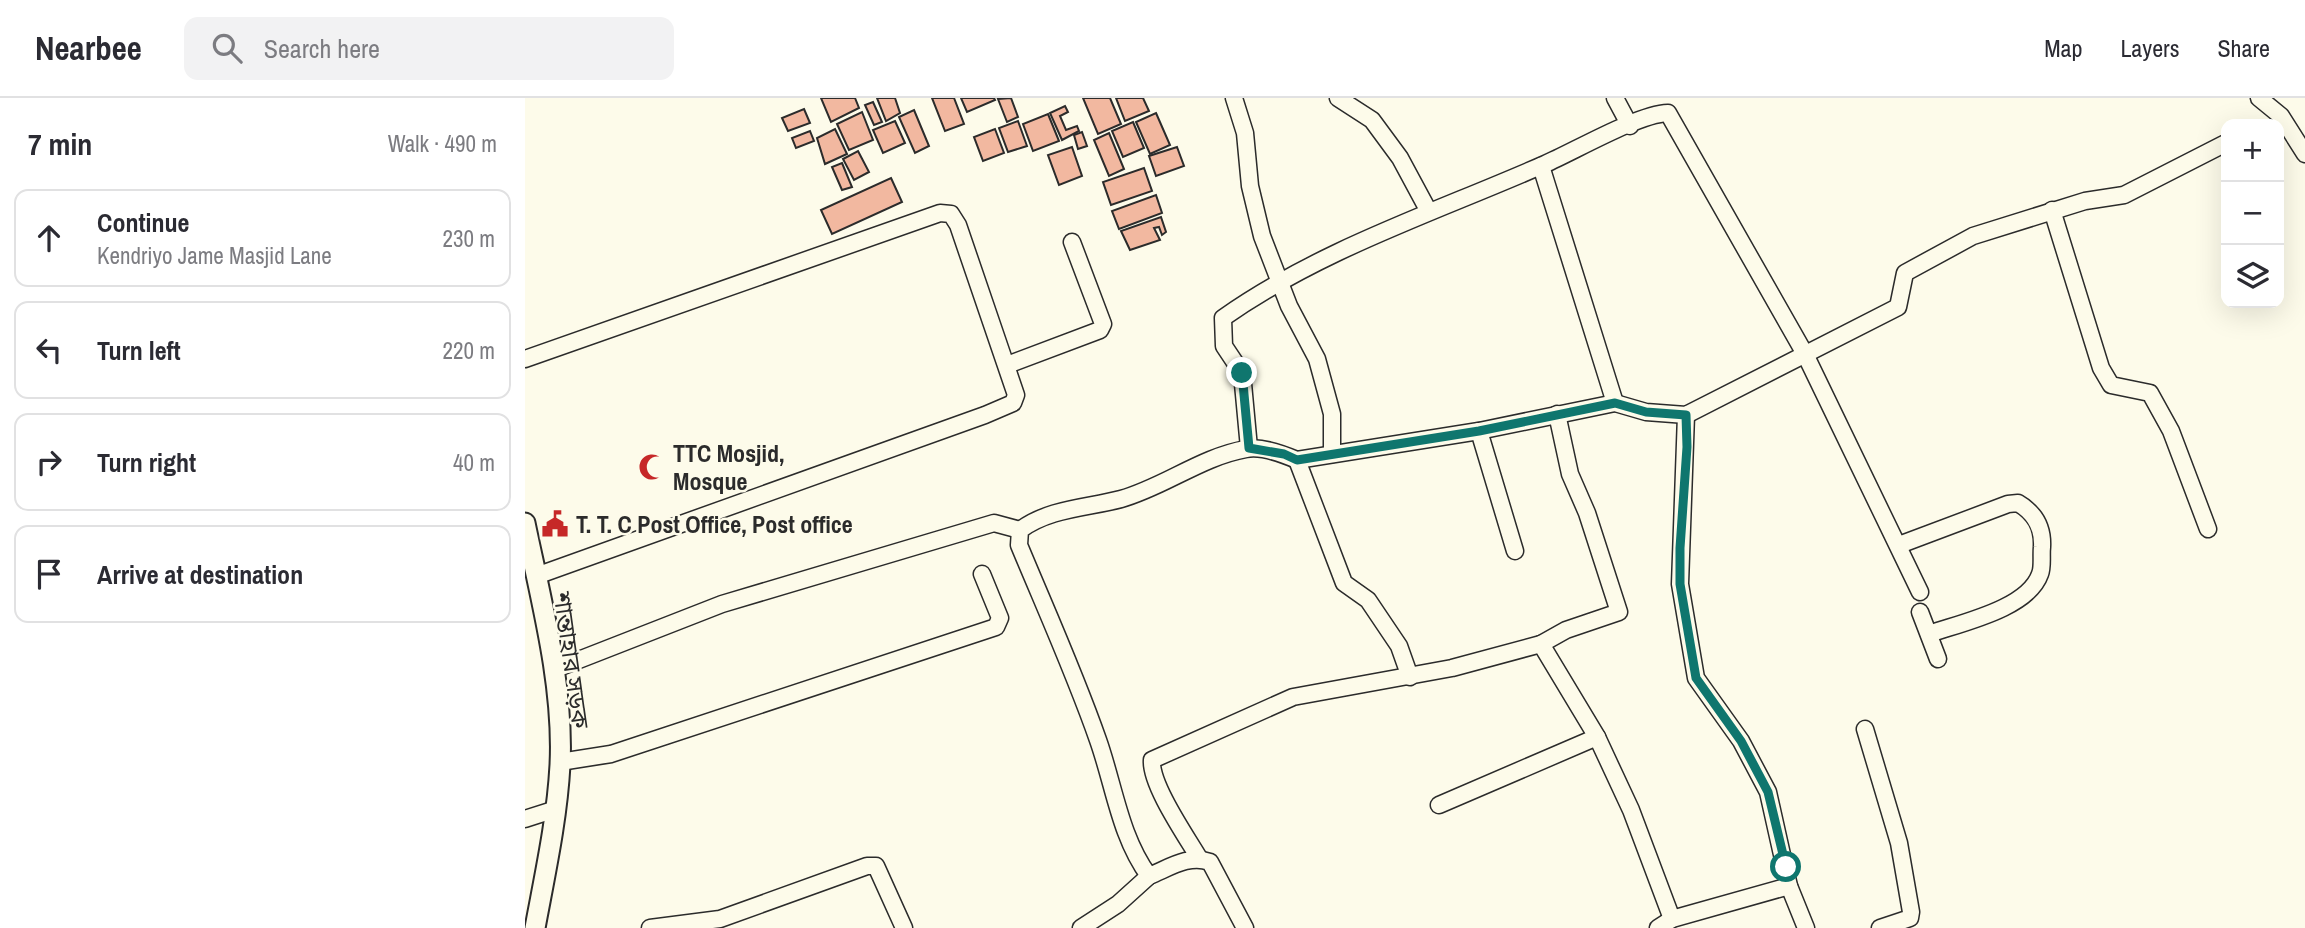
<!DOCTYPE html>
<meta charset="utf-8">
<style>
:root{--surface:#fff;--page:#f2f2f3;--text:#2b2b33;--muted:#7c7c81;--line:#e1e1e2}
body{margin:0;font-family:"Archivo Narrow","Noto Sans Bengali",sans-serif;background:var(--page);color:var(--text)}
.controls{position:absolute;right:21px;top:21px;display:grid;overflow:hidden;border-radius:14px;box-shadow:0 7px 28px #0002}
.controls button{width:63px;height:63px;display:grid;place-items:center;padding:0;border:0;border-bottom:2px solid var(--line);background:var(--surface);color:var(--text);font:35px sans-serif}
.stop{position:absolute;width:21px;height:21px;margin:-16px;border:5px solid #0f766e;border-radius:50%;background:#fff}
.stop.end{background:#0f766e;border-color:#fff;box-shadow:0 2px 7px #0008}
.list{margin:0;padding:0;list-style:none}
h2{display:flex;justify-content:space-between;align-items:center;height:91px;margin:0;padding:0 28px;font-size:30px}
h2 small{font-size:23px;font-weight:400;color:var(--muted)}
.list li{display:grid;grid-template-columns:46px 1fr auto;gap:21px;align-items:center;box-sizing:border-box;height:98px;margin:0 14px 14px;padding:0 14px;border:2px solid var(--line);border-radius:14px}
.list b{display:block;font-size:26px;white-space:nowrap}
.list p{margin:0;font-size:23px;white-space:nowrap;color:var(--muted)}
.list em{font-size:23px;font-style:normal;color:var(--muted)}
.icon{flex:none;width:38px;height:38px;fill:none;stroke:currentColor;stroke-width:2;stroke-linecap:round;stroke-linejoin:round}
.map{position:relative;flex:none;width:1780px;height:830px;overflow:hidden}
header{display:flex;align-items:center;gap:42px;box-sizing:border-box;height:98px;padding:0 35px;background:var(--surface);border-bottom:2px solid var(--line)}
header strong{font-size:33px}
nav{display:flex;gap:38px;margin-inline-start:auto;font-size:24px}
.search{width:490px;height:63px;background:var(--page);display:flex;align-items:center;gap:18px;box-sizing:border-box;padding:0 24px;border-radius:14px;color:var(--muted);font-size:26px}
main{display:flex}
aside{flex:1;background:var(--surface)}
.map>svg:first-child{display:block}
</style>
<header>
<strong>Nearbee</strong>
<div class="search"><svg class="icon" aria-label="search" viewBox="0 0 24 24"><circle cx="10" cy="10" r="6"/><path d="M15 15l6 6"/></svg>Search here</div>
<nav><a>Map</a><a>Layers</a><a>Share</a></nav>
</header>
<main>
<aside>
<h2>7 min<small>Walk · 490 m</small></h2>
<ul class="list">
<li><svg class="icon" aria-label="ahead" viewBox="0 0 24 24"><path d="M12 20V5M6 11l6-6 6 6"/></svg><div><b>Continue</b><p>Kendriyo Jame Masjid Lane</p></div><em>230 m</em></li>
<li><svg class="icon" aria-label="left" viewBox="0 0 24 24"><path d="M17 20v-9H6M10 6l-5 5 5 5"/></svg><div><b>Turn left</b></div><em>220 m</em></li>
<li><svg class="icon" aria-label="right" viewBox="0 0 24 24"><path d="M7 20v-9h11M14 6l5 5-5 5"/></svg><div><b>Turn right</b></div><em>40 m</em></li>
<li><svg class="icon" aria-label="arrive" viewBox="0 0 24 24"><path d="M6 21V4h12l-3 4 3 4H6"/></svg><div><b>Arrive at destination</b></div></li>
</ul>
</aside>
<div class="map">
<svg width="1780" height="830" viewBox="0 0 1780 830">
<rect width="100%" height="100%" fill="#fdfbea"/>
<g fill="#f2b8a0" stroke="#2b2b2b" stroke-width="2">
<path d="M296 0H330L334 10 306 24Z"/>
<path d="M352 0H370L375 15 361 23Z"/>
<path d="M407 0H429L439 26 420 33Z"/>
<path d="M436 0H469L470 2 442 14Z"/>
<path d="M486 0 493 19 482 24 473 1Z"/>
<path d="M558 0H585L596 26 573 36Z"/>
<path d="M591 0H618L624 13 600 23Z"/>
<path d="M348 4 357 24 349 27 340 7Z"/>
<path d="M540 8 543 14 535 18 541 32 552 28 554 33 537 42 525 15Z"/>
<path d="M279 11 285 25 263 33 257 20Z"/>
<path d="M389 12 404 48 390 55 374 19Z"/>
<path d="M337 14 348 42 324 52 312 26Z"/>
<path d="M631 15 645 47 625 56 611 24Z"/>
<path d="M523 16 534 43 508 53 498 26Z"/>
<path d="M370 23 380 45 358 55 348 32Z"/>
<path d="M493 23 502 48 483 54 474 30Z"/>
<path d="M608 24 619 50 598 59 587 33Z"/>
<path d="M310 31 322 56 300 66 292 40Z"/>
<path d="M470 31 479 55 458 63 449 39Z"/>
<path d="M285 33 289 43 271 50 267 40Z"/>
<path d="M557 34 562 48 553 51 549 37Z"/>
<path d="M584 35 599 71 584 78 569 42Z"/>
<path d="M547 49 557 78 534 87 523 57Z"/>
<path d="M652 49 659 68 631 78 624 58Z"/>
<path d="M333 53 344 74 329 82 318 61Z"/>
<path d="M317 65 327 89 317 92 307 69Z"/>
<path d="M619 70 627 93 586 107 578 84Z"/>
<path d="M366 80 377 104 307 136 296 112Z"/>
<path d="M631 97 637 115 594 131 587 113Z"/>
<path d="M636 119 641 134 637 137 634 129 629 130 635 142 605 152 596 133Z"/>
</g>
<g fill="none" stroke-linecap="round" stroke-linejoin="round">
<g stroke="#2b2b2b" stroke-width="19">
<g id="minor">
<path d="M709 0 720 35 725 88 737 138 764 208 792 261 807 316V356"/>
<path d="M813 0 847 22 875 60 903 112"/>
<path d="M1090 0 1105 28"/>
<path d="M1734 0 1756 18 1780 56"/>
<path d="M1016 68 1090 305"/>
<path d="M1527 112 1576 270 1586 287 1625 295 1646 333 1683 431"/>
<path d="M0 261 415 115 426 116 433 127 491 297 488 305 460 317 11 478"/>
<path d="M482 267 575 232 578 226 547 144"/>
<path d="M1161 317 1155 486 1171 580 1216 643 1243 694 1264 788 1281 830"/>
<path d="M954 333 990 453"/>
<path d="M724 350 717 275 699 248 698 220C796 151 911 114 1020 66 1050 53 1113 16 1143 15L1280 256 1395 494"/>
<path d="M772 362 819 485 843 502 874 548 885 579"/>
<path d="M1374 447 1483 406 1493 405C1510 415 1518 429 1517 449 1516 457 1518 469 1515 476 1503 511 1435 525 1404 536"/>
<path d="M1395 514 1413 561"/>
<path d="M1016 546 1072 639 1106 712 1147 821"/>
<path d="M28 572 197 506 469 425 495 432"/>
<path d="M1340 631 1374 745 1386 814 1385 820 1355 830"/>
<path d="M35 664 86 656 471 529 475 520 457 476"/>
<path d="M914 707 1072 639"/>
<path d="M0 721 31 711"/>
<path d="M674 760C661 738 625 686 627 662L768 599 927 570 1016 546 1041 532 1094 514 1062 415 1045 376 1032 316"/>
<path d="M125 830 195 821 342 768H351L379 830"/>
<path d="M556 830 593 806 624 778"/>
<path d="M720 830 685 764C664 756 644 770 624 778 595 739 589 687 573 642 550 576 521 512 494 447L495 432C525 410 562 410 596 401 639 389 676 359 721 351 736 348 758 356 772 362L954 333 1090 305 1121 314 1161 317 1373 209 1380 175 1448 138 1560 103 1599 97 1701 45"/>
<path d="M1133 830 1147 821 1264 788"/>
</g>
</g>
<g stroke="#2b2b2b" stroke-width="23">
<path id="major" d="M0 425C16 502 39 588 35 667 32 722 20 776 10 830"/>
</g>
<use href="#minor" stroke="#fdfbea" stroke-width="16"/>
<use href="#major" stroke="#fdfbea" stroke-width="19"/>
</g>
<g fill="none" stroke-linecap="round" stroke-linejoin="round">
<path stroke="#0f766e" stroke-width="9" d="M717 275 724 350 759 356 772 362 954 333 1090 305 1121 314 1161 317 1162 349 1155 450V486L1171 580 1216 643 1243 694 1261 769"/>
</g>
<defs>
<g id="mosque-bare" transform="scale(2.1)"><path d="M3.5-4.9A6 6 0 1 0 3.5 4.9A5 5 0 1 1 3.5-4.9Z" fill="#c62828" stroke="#fdfbea" stroke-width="2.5" paint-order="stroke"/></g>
<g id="civic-bare" transform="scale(2.1)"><path d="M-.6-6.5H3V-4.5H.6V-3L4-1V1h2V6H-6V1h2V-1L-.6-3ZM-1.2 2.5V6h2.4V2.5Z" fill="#c62828" stroke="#fdfbea" stroke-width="2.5" paint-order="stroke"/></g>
</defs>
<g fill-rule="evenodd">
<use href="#mosque-bare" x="127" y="369"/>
<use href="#civic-bare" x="30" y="426"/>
</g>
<g text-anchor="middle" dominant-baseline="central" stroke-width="5" stroke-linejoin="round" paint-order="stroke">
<g font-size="24" font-weight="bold" fill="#2b2b2b" stroke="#fdfbea" text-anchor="start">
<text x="148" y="355">TTC Mosjid,<tspan x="148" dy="28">Mosque</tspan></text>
<text x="51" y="426">T. T. C Post Office, Post office</text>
</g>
<g font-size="24" fill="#2b2b2b" stroke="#fdfbea">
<text transform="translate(47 562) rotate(82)">শান্তাহার সড়ক</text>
</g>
</g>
</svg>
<div class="controls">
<button>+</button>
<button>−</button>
<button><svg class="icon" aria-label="layers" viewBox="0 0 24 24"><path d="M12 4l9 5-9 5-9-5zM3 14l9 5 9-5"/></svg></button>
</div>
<div class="stop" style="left:1261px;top:769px"></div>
<div class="stop end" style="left:717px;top:275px"></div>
</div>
</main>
